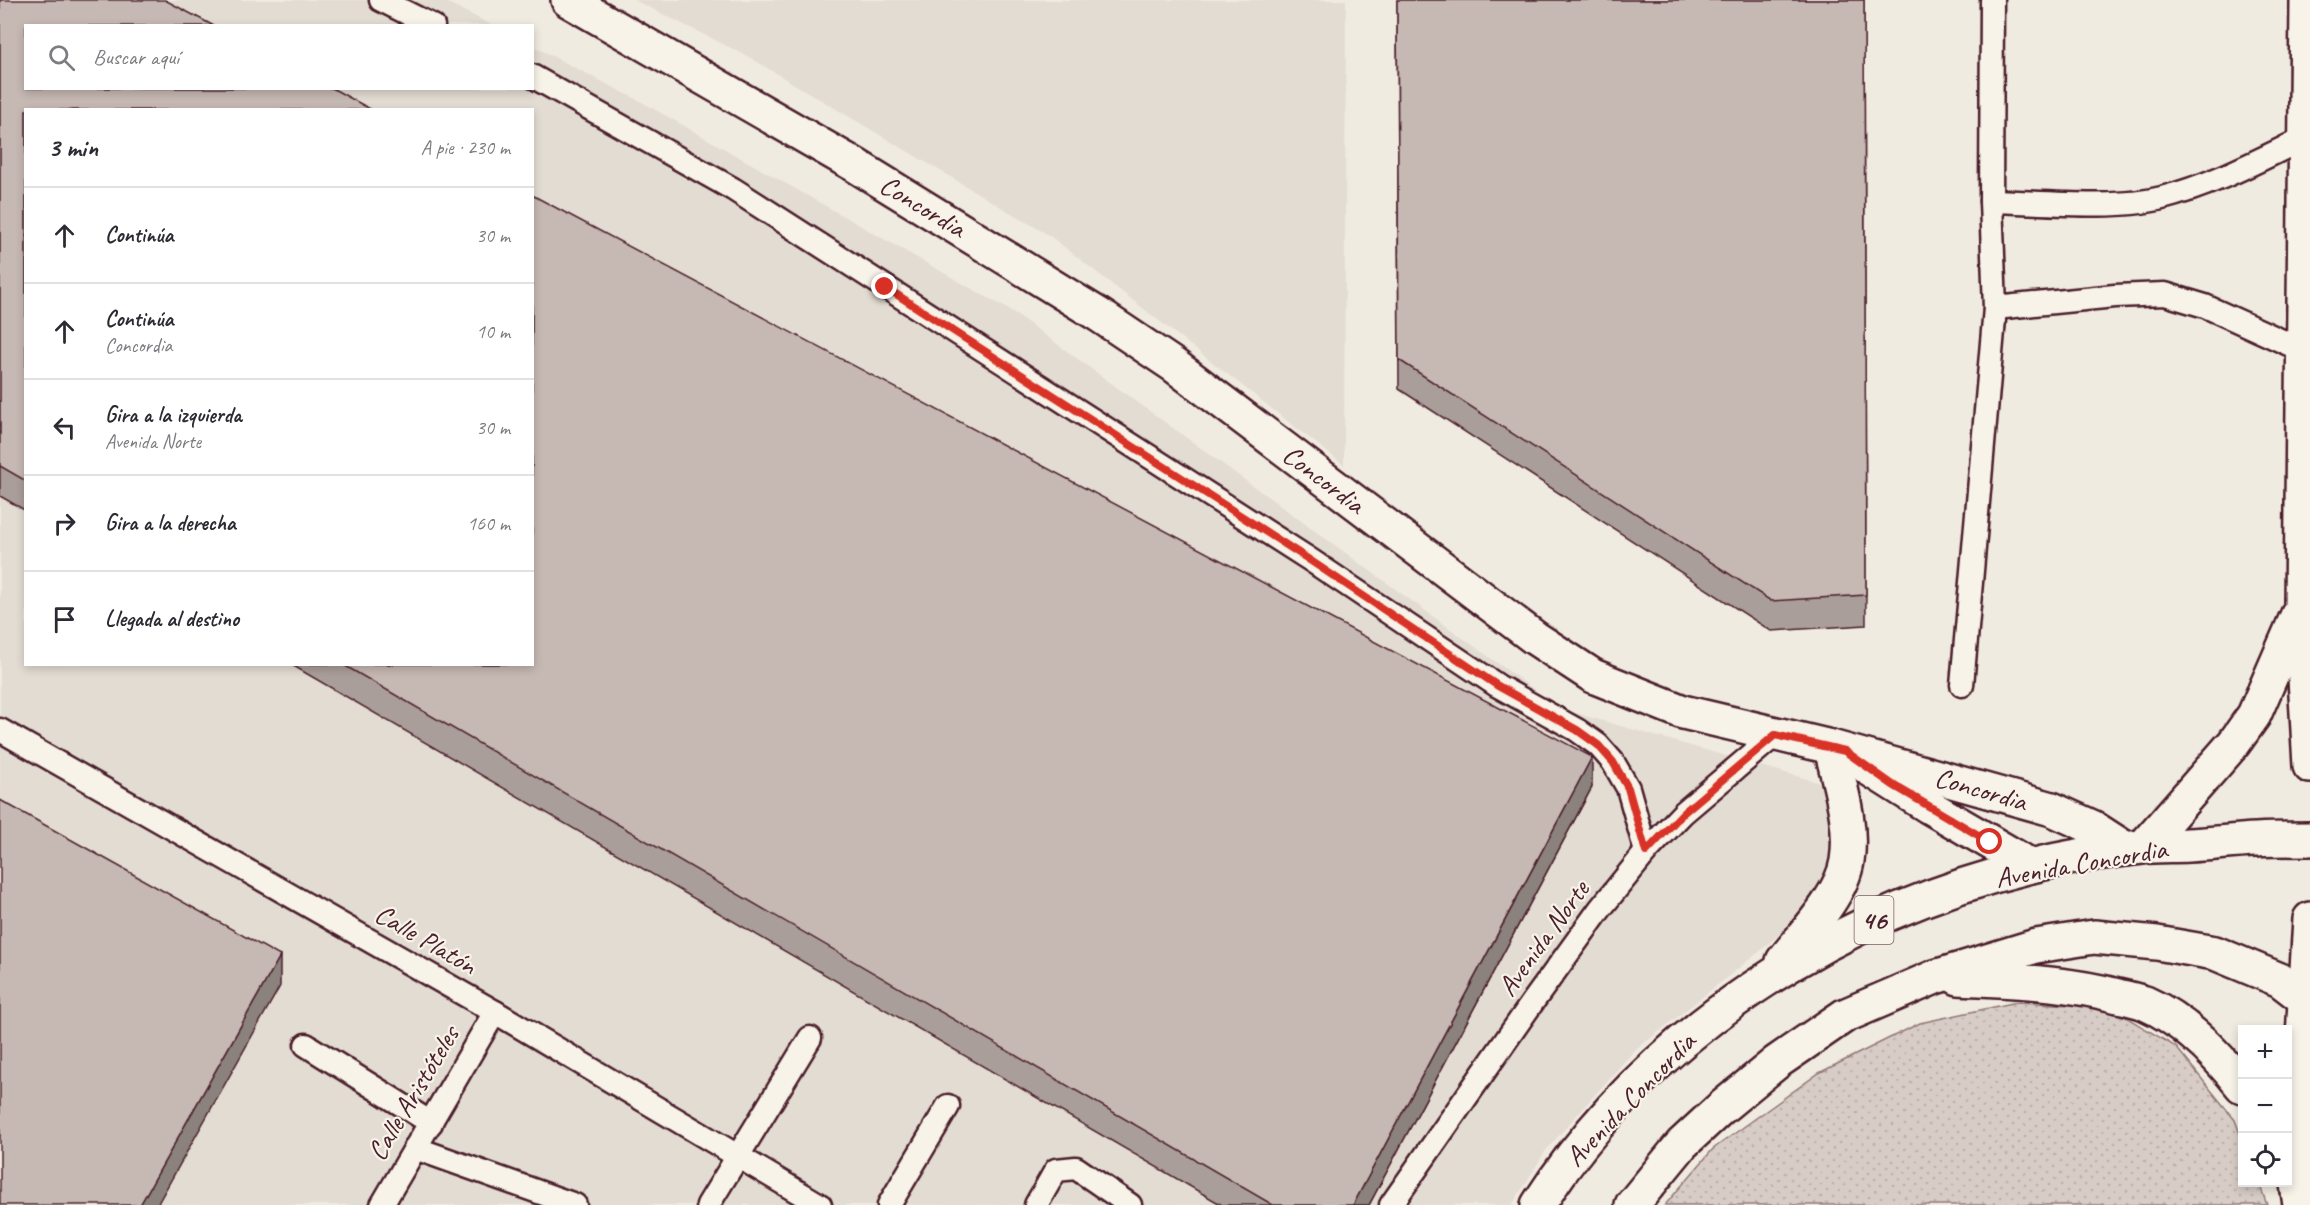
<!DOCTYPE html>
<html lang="es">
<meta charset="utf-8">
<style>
:root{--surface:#fff;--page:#f2f2f3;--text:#2b2b33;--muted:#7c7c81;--line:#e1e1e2}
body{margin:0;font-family:Caveat,sans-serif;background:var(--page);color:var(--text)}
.controls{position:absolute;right:18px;bottom:18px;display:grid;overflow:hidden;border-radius:0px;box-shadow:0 3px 9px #0003}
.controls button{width:54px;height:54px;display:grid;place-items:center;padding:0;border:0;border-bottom:2px solid var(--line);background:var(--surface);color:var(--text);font:30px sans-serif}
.stop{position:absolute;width:18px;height:18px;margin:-14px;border:4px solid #d93025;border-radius:50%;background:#fff}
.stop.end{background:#d93025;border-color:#fff;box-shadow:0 2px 6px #0008}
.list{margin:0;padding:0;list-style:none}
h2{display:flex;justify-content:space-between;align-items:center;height:78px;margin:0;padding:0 24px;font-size:26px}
h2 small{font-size:20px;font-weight:400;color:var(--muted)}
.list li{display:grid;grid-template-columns:39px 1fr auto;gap:18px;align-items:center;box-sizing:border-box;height:96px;padding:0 24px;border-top:2px solid var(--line)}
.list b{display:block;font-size:22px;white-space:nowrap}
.list p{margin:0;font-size:20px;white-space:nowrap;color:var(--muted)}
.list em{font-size:20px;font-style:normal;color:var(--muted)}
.icon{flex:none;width:33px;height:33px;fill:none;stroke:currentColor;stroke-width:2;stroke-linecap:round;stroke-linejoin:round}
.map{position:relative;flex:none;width:2310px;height:1205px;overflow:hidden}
.search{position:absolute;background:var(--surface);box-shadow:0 3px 9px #0003;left:24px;top:24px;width:510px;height:66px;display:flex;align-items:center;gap:15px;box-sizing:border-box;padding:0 21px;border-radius:0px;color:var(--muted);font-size:22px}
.panel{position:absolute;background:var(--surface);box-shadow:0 3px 9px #0003;left:24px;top:108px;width:510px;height:558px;border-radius:0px}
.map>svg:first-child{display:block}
</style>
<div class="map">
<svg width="2310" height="1205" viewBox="0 0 2310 1205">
<defs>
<pattern id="grass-dots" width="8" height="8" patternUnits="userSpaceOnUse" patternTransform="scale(1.5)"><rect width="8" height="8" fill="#d8cdc6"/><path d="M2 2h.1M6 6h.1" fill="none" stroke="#bbb0aa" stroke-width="1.8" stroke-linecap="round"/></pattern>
</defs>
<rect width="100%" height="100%" fill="#f0ebe0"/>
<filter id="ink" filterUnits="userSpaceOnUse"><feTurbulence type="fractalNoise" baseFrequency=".0167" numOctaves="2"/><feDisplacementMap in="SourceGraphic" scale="12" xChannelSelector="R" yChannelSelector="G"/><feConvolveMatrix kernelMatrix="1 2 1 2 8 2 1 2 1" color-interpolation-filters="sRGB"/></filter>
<g filter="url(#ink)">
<g fill="#e3dcd2" fill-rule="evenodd">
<path d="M0 0H442L492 25 26 26V88H532L533 46 640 101 1013 312 1561 709 1839 788 1828 891 1759 952 1632 1053 1547 1149 1512 1205H0ZM26 110H532V664H26Z"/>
<path d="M634 0H1346L1344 465 1050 236 747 56Z"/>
</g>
<path fill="url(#grass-dots)" stroke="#917678" stroke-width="1.5" d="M2017 1002 2109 1007 2176 1047 2235 1120 2242 1139V1182L2259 1183 2267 1205H1665L1713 1149 1819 1073 1920 1023Z"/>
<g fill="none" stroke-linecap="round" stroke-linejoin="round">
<g stroke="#4a1f2b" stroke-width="27">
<g id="service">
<path d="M381 0 433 26"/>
<path d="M532 76 733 189 1309 559 1498 686 1577 730 1598 745 1613 762 1628 788 1646 852"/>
<path d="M1991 201C2041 202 2115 210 2162 198 2213 185 2259 160 2307 137"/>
<path d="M1995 308 2115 296 2165 294 2205 306 2304 351"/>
<path d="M1962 685 1995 308 1991 201 1992 0"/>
<path d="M0 730 495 1012 820 1205"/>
<path d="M306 1045 431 1123"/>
<path d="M415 1148 575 1205"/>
<path d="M382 1205 495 1012"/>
<path d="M708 1205 810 1038"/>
<path d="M889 1205 948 1106"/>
<path d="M1036 1205 1056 1170 1076 1168 1130 1205"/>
<path d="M1391 1205 1532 1003 1600 909 1646 852 1683 813 1775 735"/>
</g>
</g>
<g stroke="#4a1f2b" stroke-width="38">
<g id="tertiary">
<path d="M568 0 855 165 1099 315 1175 366 1535 638 1593 676 1683 712 1831 747 2052 809 2092 827 2126 849"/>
<path d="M1868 768 1928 806 2031 866"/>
</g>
</g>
<g stroke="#4a1f2b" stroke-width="38">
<g id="primary">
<path d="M2307 0 2301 607 2310 766"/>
<path d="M2144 846 2234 743 2254 715 2298 614"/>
<path d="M1783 961C1804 934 1842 895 1847 861 1853 823 1839 784 1831 747"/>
<path d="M1958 978C2012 981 2066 982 2118 996 2127 998 2136 1000 2145 1003 2184 1020 2216 1053 2242 1086"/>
<path d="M1538 1205C1648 1033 1834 914 2031 866 2067 857 2106 851 2142 847 2157 845 2173 846 2188 845 2210 844 2233 841 2256 840 2274 839 2292 839 2310 839"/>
<path d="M1632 1205 1682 1144 1721 1108 1777 1062 1844 1016 1935 977 2036 946 2094 937 2157 943 2215 953 2280 980 2310 1003"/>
<path d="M2300 1205 2295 1170 2310 919"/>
</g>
</g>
<use href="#service" stroke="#f7f3e8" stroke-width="22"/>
<use href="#tertiary" stroke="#f7f3e8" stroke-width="33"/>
<use href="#primary" stroke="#f7f3e8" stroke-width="33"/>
</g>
<g fill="#aa9e9a" stroke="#4a1f2b" stroke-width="1.5">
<path d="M0 0 26 110V511L0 496Z"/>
<path d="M1397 0H1864L1866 625 1771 631 1399 389Z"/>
<path d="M290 664H532L1592 787 1369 1205H1222Z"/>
</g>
<g fill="#8b817d" stroke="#4a1f2b" stroke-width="1.5">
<path d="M1592 757V787L1369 1205H1353Z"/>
<path d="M280 956V986L157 1205H140Z"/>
</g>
<g fill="#c6b8b3" stroke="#4a1f2b" stroke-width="1.5">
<path d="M0 0H165L214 26H26V88H332L372 110H26V481L0 466Z"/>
<path d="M1397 0H1864L1866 595 1771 601 1399 360Z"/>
<path d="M532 195 1592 757 1353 1205H1273L342 664H532Z"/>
<path d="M0 800 280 956 140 1205H0Z"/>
</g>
</g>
<g fill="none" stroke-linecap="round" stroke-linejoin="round" filter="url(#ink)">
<path stroke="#d93025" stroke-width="8" d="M885 287 1308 559 1498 686 1577 730 1598 745 1613 762 1628 788 1646 852 1683 813 1775 735 1845 751 1893 785 1990 842"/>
</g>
<g text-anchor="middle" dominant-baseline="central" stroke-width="4.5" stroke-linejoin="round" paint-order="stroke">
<rect fill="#f7f3e8" stroke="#7e5f64" stroke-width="1.5" x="1854.5" y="896" width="39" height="48" rx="4.5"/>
<g font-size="27" font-weight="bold" fill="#4a1f2b">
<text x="1874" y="920">46</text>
</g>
<g font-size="28" fill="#4a1f2b" stroke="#f7f3e8">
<text transform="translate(923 206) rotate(31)">Concordia</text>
<text transform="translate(1324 479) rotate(37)">Concordia</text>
<text transform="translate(1981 789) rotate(16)">Concordia</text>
<text transform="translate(2081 863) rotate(-10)">Avenida Concordia</text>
<text transform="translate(1543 938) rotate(-54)">Avenida Norte</text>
<text transform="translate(426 939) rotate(30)">Calle Platón</text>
<text transform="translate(413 1093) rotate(-59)">Calle Aristóteles</text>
<text transform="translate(1630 1099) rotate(-46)">Avenida Concordia</text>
</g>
</g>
</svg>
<div class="controls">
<button>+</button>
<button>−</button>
<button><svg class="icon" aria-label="locate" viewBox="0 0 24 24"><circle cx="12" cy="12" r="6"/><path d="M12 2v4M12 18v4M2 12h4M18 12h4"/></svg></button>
</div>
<div class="stop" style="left:1990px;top:842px"></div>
<div class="stop end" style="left:885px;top:287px"></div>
<div class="search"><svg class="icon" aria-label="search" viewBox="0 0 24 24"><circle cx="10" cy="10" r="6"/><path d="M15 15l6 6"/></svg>Buscar aquí</div>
<section class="panel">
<h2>3 min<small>A pie · 230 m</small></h2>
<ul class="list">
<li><svg class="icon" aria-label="ahead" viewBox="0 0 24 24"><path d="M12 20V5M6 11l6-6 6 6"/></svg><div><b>Continúa</b></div><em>30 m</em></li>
<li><svg class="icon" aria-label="ahead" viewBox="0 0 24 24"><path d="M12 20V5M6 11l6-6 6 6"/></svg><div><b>Continúa</b><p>Concordia</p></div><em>10 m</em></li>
<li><svg class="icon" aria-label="left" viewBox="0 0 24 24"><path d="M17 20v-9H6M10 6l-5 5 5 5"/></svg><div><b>Gira a la izquierda</b><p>Avenida Norte</p></div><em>30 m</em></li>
<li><svg class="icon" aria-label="right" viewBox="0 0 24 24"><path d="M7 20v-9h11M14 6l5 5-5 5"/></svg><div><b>Gira a la derecha</b></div><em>160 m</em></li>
<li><svg class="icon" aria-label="arrive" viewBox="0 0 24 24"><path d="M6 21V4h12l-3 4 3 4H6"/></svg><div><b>Llegada al destino</b></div></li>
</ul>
</section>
</div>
